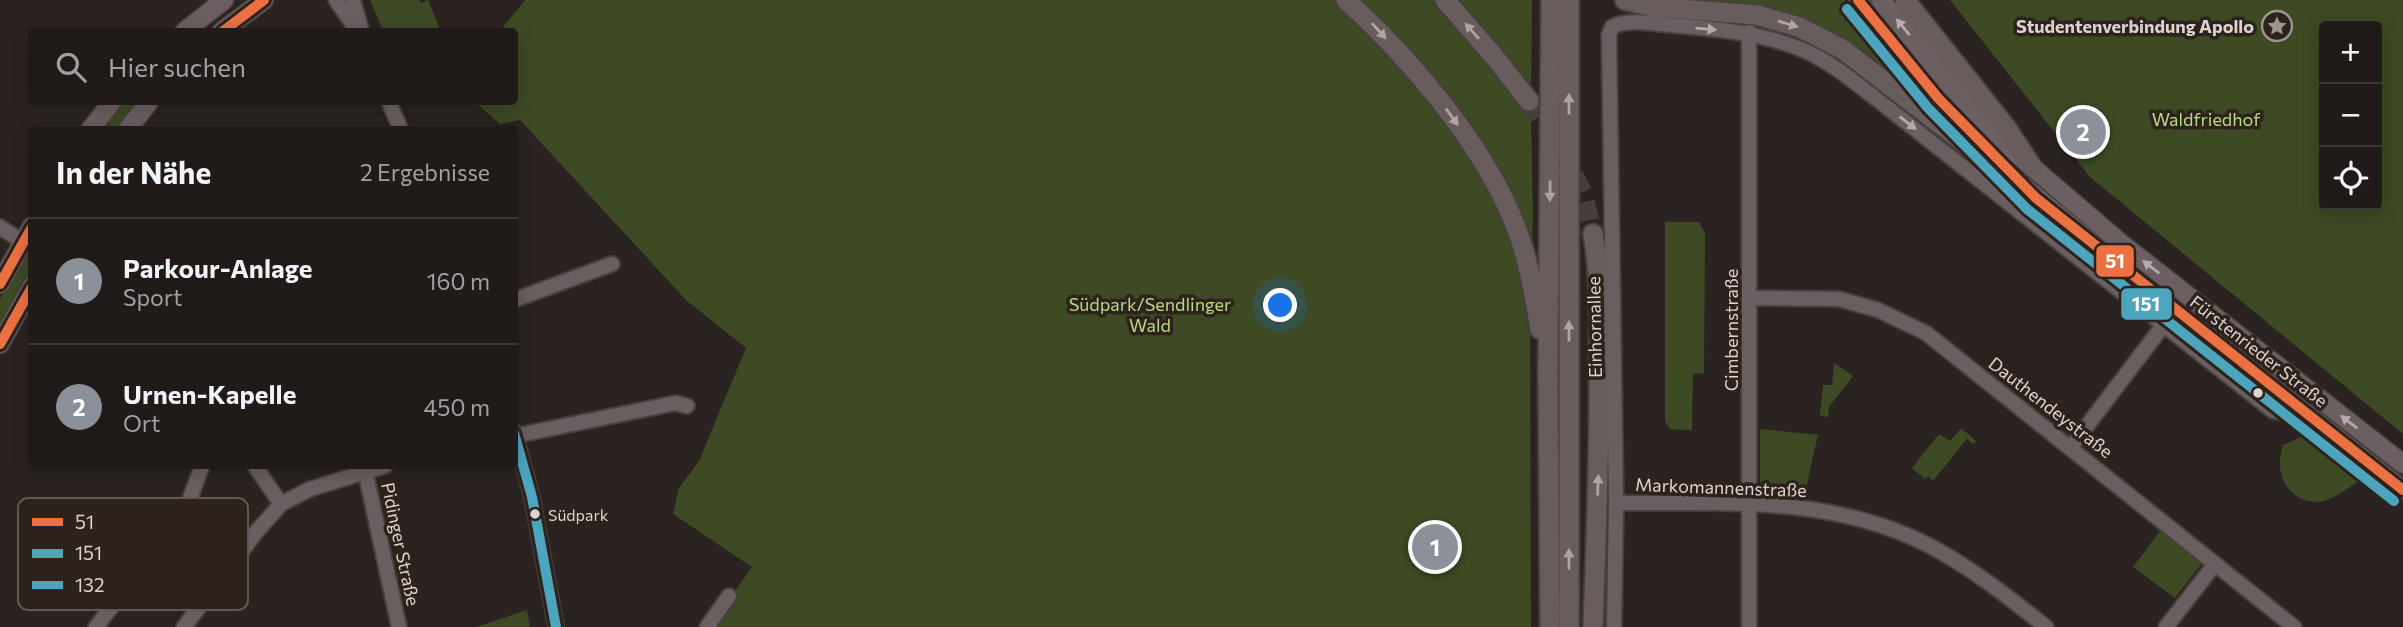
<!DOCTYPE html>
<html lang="de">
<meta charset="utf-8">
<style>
:root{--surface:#201a19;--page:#282322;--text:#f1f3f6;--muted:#a2a1a2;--line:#3d3838;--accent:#8c9099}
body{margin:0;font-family:Commissioner,sans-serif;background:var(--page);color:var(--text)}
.controls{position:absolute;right:21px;top:21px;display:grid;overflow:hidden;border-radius:7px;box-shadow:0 4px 18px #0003}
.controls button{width:63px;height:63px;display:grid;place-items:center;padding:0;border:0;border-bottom:2px solid var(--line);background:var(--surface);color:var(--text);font:35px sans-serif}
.you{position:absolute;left:1281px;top:306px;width:24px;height:24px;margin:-18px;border:5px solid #fff;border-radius:50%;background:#1a73e8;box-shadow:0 0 0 10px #1a73e833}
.badge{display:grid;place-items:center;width:46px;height:46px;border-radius:50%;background:var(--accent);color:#fff;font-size:23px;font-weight:700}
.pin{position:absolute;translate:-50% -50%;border:4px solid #fff;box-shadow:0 2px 7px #0006}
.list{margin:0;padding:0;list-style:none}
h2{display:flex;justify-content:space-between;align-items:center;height:91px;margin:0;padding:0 28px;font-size:30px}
h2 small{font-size:23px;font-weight:400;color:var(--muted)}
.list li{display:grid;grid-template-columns:46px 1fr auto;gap:21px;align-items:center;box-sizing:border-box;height:126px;padding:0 28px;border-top:2px solid var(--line)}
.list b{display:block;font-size:26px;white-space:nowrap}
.list p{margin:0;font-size:23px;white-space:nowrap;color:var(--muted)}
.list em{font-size:23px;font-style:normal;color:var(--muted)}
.icon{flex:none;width:38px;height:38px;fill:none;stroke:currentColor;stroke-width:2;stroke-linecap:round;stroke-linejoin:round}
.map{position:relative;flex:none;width:2403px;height:627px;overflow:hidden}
.search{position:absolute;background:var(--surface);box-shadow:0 4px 18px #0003;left:28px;top:28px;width:490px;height:77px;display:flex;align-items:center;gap:18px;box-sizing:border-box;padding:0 24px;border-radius:7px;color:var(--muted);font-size:26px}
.panel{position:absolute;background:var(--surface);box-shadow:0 4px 18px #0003;left:28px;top:126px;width:490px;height:343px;border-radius:7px}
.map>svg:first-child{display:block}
</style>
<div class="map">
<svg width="2403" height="627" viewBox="0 0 2403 627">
<rect width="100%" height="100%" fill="#2a2321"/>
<g fill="#3d4a24" fill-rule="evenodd">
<path d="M370 0H419L421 3 428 0 441 31H383Z"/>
<path d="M525 0H1532L1531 115 1533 217 1530 300 1531 627H709L752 567 673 514 679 488 699 461 746 348 686 300 520 120 500 124 475 102H514V32L500 31Z"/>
<path d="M1685 0H1844L1864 28 1889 51 1935 105 1931 109 1850 46Z"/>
<path d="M1950 0H2403V434L2090 177ZM2324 26H2377V205H2324Z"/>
<path d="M119 102H139L117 129 98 130Z"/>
<path d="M1665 222H1699L1705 233 1704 373 1693 374 1692 430 1670 429 1665 421Z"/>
<path d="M31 241V272L0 330V299Z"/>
<path d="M1834 364 1838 365 1853 376 1829 407 1828 417 1820 416 1823 385H1832Z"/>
<path d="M1961 428 1976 441 1974 444 1967 439 1933 481 1928 476 1925 479 1912 468 1939 434 1950 441Z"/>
<path d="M1760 429 1818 435 1805 493 1763 487 1760 482Z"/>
<path d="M2305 435 2361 479C2350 487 2331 502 2317 502 2285 501 2274 471 2283 445Z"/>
<path d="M2160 531 2202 563 2175 598 2133 567Z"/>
<path d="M527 610 530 627H476Z"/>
</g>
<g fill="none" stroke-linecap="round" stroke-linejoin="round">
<path stroke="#453e3b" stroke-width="19" stroke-dasharray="19 10" stroke-linecap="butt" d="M1529 101 1561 149 1583 193 1593 234"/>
<g stroke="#46403e" stroke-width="18">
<g id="minor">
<path d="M336 0 358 32"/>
<path d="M353 0 362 32"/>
<path d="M1749 32V627"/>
<path d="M389 102 401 130"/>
<path d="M0 227 23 242"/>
<path d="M1750 298 1839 299 1878 310 1926 333 2294 627"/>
<path d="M514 300 612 264"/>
<path d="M514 431 532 497 556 627"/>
<path d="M514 436 676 403 687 406"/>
<path d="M2071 447 2168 319"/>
<path d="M255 466 281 504"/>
<path d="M365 470 399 627"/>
<path d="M1616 503C1719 504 1828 495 1924 543 1968 565 2007 596 2046 627"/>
<path d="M96 627 185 512 202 466"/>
<path d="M184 627 257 531 281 504 310 489 385 466"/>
<path d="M707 627 729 596"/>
<path d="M1614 627 1616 503 1609 35 1612 27C1628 18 1653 24 1671 25 1716 29 1760 32 1803 50 1832 62 1858 85 1883 104L2273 411 2295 414 2304 412"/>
<path d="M2166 627 2215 564"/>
</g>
</g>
<g stroke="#46403e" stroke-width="21">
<g id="major">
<path d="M1858 0 1938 98 2003 166"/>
<path d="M1881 0 1951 86 2004 143 2122 244 2403 464"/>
<path d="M184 32 224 0"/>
<path d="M221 32 264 0"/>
<path d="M90 130 112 102"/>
<path d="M127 130 149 102"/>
<path d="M2026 188 2111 259 2403 490"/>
<path d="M0 284 32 226"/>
<path d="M0 344 32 286"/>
</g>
</g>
<g stroke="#46403e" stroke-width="23">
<g id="highway">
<path d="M1346 0C1410 58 1487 148 1517 230 1529 262 1534 295 1540 329"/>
<path d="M1445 0 1493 55 1529 101"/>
<path d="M1625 0 1653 7 1757 15 1799 27 1842 49 1962 141 2019 190 2036 198"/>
<path d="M1905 0 2007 129 2032 167"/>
<path d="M1593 234C1601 277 1599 322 1599 366 1600 453 1596 540 1593 627"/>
<path d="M1550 627 1548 374 1551 0"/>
<path d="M1569 627V0"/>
</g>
</g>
<use href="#minor" stroke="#6a5f60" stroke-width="14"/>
<use href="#major" stroke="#6c5f61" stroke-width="18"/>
<use href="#highway" stroke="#695c5c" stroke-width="19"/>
<g stroke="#2e221d" stroke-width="16">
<g id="bus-1">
<path d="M1858 0 1938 98 2036 198 2403 490"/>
<path d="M222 32 264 0"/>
<path d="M0 284 32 227"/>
<path d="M0 344 32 287"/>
</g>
</g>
<g stroke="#2e221d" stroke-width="16">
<path id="bus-2" d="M1847 9 1928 108 2027 209 2394 501"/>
</g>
<g stroke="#2e221d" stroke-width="16">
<path id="bus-3" d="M514 433 532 497 556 627"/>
</g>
<use href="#bus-1" stroke="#eb7142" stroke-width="10"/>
<use href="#bus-2" stroke="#4da4bd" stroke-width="10"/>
<use href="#bus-3" stroke="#4da4bd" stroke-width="10"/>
</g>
<defs><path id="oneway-solid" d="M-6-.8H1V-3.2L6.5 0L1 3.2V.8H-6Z" transform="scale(1.75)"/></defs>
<g fill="#afa4a2">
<use href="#oneway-solid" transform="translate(1788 24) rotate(17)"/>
<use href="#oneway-solid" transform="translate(1379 31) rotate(48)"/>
<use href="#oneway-solid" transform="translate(1472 31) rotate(-131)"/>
<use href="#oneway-solid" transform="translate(1569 104) rotate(-90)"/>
<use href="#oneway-solid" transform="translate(1452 117) rotate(54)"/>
<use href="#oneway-solid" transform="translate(1550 191) rotate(91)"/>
<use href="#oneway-solid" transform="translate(1569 331) rotate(-90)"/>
<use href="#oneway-solid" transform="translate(1598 485) rotate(-88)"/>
<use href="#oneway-solid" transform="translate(1569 559) rotate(-90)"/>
</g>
<g fill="#b5abaa">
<use href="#oneway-solid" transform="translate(1903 27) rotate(-129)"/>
<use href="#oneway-solid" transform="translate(2151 267) rotate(-142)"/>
<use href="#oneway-solid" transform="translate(2349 422) rotate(-142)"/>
</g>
<g fill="#b5aba9">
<use href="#oneway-solid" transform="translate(1706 29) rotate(5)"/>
<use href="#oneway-solid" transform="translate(1908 123) rotate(38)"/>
</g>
<defs>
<g id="sight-ring" transform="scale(1.575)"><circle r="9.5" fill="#2e221d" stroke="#9e9693" stroke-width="1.5"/><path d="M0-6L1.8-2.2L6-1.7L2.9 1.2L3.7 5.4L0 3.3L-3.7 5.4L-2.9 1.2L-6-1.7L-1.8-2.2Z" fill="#9e9693"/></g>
</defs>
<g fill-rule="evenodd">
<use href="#sight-ring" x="2277" y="26"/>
</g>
<g fill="#ddd4d1" stroke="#2e221d" stroke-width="2.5">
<circle cx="2258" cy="393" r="6"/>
<circle cx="535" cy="514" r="6"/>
</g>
<g text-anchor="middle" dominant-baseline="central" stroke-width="7" stroke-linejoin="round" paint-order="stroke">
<g font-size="16" fill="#ddd4d1" stroke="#2e221d" text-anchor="start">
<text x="548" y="514">Südpark</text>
</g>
<g font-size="18" font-weight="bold" fill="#ddd4d1" stroke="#2e221d" text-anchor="end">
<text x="2254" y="26">Studentenverbindung Apollo</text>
</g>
<g font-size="18" fill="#b8da81" stroke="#2e221d">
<text x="2206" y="119">Waldfriedhof</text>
<text x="1150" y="304">Südpark/Sendlinger<tspan x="1150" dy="21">Wald</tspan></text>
</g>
<g font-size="18" fill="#ddd4d1" stroke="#2e221d">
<text transform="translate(1594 327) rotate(-91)">Einhornallee</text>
<text transform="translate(1731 330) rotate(-90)">Cimbernstraße</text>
<text transform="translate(2259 351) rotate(38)">Fürstenrieder Straße</text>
<text transform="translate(2051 407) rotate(38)">Dauthendeystraße</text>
<text transform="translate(1721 487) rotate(2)">Markomannenstraße</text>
<text transform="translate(401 544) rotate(78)">Pidinger Straße</text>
</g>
</g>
<rect x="18" y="498" width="230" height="112" rx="10" fill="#2e221d" stroke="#635753" stroke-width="2"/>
<rect x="32" y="518" width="31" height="8" fill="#eb7142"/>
<rect x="32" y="549" width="31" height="9" fill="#4da4bd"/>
<rect x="32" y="581" width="31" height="8" fill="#4da4bd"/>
<g font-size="19" fill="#ddd4d1">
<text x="75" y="529">51</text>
<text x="75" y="560">151</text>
<text x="75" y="592">132</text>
</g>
<g stroke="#2e221d" stroke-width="2.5">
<rect x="2095" y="244" width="40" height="34" rx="7" fill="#eb7142"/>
<rect x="2120" y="287" width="53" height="34" rx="7" fill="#4da4bd"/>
</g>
<g font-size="19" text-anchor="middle" font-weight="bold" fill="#fff">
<text x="2115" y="268">51</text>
<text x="2146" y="311">151</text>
</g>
</svg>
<div class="controls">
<button>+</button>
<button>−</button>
<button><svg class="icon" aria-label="locate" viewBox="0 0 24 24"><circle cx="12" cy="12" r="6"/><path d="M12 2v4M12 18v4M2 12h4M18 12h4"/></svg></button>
</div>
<div class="you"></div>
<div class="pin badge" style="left:1435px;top:547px">1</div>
<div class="pin badge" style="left:2083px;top:132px">2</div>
<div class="search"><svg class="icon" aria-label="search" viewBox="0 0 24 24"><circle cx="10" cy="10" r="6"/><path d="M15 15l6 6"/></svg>Hier suchen</div>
<section class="panel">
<h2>In der Nähe<small>2 Ergebnisse</small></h2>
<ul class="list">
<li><span class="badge">1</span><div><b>Parkour-Anlage</b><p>Sport</p></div><em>160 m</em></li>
<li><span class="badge">2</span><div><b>Urnen-Kapelle</b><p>Ort</p></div><em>450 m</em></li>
</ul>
</section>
</div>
